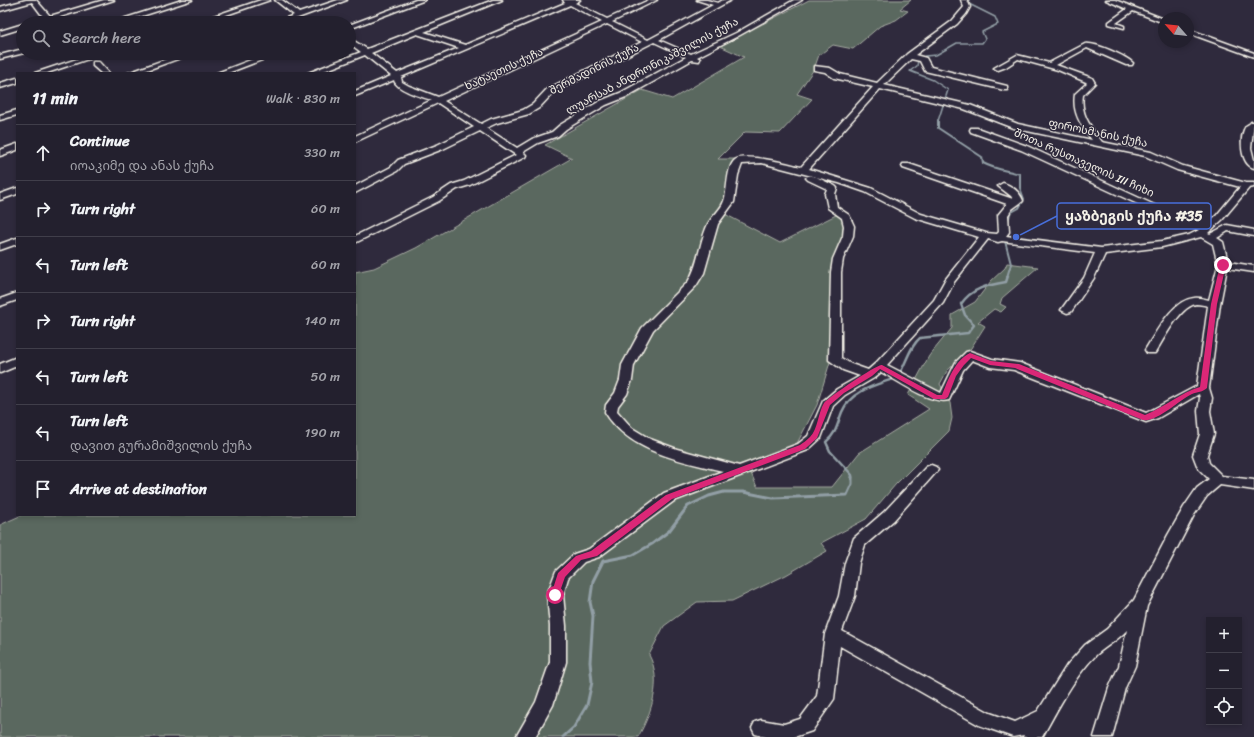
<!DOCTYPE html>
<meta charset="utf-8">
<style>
:root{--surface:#23202e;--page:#2f2d3a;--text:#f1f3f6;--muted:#a3a3aa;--line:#403e4a}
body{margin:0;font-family:Sriracha,"Noto Sans Georgian",sans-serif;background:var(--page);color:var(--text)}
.controls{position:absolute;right:12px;bottom:12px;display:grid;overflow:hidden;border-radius:0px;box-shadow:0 2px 6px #0003}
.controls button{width:36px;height:36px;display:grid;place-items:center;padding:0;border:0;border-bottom:1px solid var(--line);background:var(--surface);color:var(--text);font:20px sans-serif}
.compass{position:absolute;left:1158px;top:12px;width:36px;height:36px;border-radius:50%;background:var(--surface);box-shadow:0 2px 6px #0003;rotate:298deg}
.stop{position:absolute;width:12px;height:12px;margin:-9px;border:3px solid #db2777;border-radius:50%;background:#fff}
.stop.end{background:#db2777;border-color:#fff;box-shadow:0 1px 4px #0008}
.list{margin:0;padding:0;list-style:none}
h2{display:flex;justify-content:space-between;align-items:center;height:52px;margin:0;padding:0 16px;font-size:17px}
h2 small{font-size:13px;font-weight:400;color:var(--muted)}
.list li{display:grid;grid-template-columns:26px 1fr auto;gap:12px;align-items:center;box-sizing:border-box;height:56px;padding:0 16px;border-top:1px solid var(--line)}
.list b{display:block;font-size:15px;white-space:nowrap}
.list p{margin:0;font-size:13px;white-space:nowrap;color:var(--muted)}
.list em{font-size:13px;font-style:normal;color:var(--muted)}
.icon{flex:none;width:22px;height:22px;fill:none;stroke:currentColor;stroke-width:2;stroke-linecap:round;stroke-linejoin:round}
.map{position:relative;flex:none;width:1254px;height:737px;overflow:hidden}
.search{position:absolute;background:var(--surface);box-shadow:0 2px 6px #0003;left:16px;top:16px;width:340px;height:44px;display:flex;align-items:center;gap:10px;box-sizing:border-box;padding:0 14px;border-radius:22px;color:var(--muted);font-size:15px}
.panel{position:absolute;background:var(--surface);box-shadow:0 2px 6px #0003;left:16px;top:72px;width:340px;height:444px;border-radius:0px}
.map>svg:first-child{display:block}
</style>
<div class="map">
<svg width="1254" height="737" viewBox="0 0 1254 737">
<rect width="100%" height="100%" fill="#2f2a3d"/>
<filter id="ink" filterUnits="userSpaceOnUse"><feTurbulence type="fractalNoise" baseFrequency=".025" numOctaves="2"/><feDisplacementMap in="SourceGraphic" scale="8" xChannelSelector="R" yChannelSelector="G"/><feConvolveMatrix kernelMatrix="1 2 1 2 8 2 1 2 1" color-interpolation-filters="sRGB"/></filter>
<g filter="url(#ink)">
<path fill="#5a685e" stroke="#a7aca3" d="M809 0H911L900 9 908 11 896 20 880 26 853 49 833 45 819 55 814 69 797 94 812 99 780 133 745 132 718 159H735L728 198 719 211 780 243 840 213 847 231 833 310 830 362 817 405 790 457 750 471 757 487H832L859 453 929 409 908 395 929 356 952 328V315L975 302 991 281 1005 268 1007 263 1038 267 1002 298 1000 304 1006 307 1001 312 994 309 978 322 985 326 971 348 947 371 940 384 950 403 952 418 949 431 896 484 866 519 821 543 827 551 786 575 732 601 697 602 664 626 649 655C663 681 651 714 638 737H0V525L22 515H355V272L374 268 416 248 572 158 545 145 642 90 672 99 744 57 720 46Z"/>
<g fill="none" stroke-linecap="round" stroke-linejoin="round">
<path stroke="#929fa6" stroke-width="1.5" d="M938 121 948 90 933 80 910 71 917 66 918 60 925 56 936 55 957 43H982L985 39 982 32 998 24 995 17 969 4V0"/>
<g stroke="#929fa6" stroke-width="2">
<path d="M938 120V128L982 157 983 163C996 170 1006 170 1020 174V188L1024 199 1019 208 1010 213 1008 223"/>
<path d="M1005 241 1011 264 1007 277"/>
</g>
<g stroke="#929fa6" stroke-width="2.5">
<path d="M899 375C906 363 910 346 920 338L968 333 974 325 965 315 961 304C972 288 988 285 1006 282L1008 276"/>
<path d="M852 478V475L830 451 826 442C837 433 837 424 842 412 851 390 876 385 896 378"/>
</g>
<path stroke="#929fa6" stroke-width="3" d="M563 737 574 727 587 705 592 682 590 662 593 616 590 602 593 581 603 561 633 555 652 544 669 531 688 506 709 496 724 492H743L773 498 847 495 852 484V477"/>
<g stroke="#f4f1e8" stroke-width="3">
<g id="minor">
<path d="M26 0H36L50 16 104 0H114L41 23H31L44 18 32 2 0 11V7Z"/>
<path d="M182 0H192L120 23H110Z"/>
<path d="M261 0H270L203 23H193Z"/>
<path d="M275 0H282L299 13 338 0H347L284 23H274L294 15Z"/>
<path d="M416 0H425L349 29V25Z"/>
<path d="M493 0H502L424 32 465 45 565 3 563 0H580L575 3 607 19 649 0H657L612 22 648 40 713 5 697 0H707L718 3 723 0H731L659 40 691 54 736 33 794 0H802L740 35 697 57 700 59 699 61 692 60 626 97 606 105 566 129 558 136 538 143 523 152 526 155 525 157 470 185 457 189 439 201 355 243V236L433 197 451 185 464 181 516 155 480 131 443 149 404 164 397 171 355 193V186L391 167 398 160 437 145 474 127 438 103 355 142V136L432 100C422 97 396 90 394 80L355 96V91L391 76 365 55 319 73H308L361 52 349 43V38L367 49ZM570 5 602 22 438 97 409 86 402 82 401 77ZM607 24 642 42 547 89 533 104 523 110 491 119 481 124 444 101ZM417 34 459 48 397 73 371 53ZM654 42 686 57 620 93 600 101 560 125 552 132 532 139 517 148 486 128 497 123 529 114 539 108 553 93Z"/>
<path d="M961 0H967L970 7 966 14 957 24 915 55 926 58 931 67 1007 86V90H1004L925 71 920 61 911 59 884 85 970 105 1018 124 1092 140C1081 125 1072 113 1075 94L1087 83 1086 82 1058 70 1018 59 1006 67 998 70 994 68 1017 55 1049 63 1085 44C1094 42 1126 56 1133 63L1132 65H1126L1087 48 1056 65 1092 78 1095 83 1083 95C1080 115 1091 127 1102 142L1151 152 1183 166 1246 183H1254V187L1249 188 1222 220 1208 233 1210 234 1227 225 1254 230V236L1228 231 1217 238 1223 242 1228 262 1254 266V272L1227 268 1220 304 1209 388 1212 398 1210 411 1214 434 1207 455 1209 463 1222 476 1254 480V490L1220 485 1207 496 1194 515 1147 606 1135 666 1125 688 1112 737H1094L1109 688 1119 666 1127 630C1118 640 1106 646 1096 655 1073 678 1058 709 1042 737H1023L1024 735 1013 737 979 725 840 646 834 699 812 731 794 737H766L755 734 752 728 755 722 761 720 784 724 800 719 817 696 825 634 839 596 845 563 854 538 884 512 926 467 931 465 936 467 938 470 894 520 865 545 859 563 855 596 842 631 990 713 1015 722 1038 711 1067 665 1085 645 1107 629 1134 600 1168 535 1184 507 1197 488 1209 479 1198 468 1193 455 1200 434 1198 411 1200 398 1199 394 1158 418 1146 422 1014 370 990 367 972 360 963 370 949 400C930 405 899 381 881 372L874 378 845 395 833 406 821 438 808 450 674 501 599 557 584 562 568 578 563 595 566 626V662L553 705 535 737H516L536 702 550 662V626L547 595 556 571 574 554 589 549 664 493 723 471C681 461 629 452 605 412L606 405 615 393 620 380 622 365 642 328 688 282C699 264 699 243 708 224 712 216 721 210 724 201 728 192 726 167 735 160 743 152 789 164 801 167L873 87 834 78 825 72 814 70V66L830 68 840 74 877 83 907 54 952 21 964 7ZM880 89 964 109 1013 128 1145 156 1177 170 1240 187 1216 216 1205 225 1161 208 1027 146 977 128H971L970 130 971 132 1021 150 1155 212 1199 230 1189 235 1162 241 1101 248 1006 236 1009 232 1008 215 1012 209 1023 201C1020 192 1012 186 1003 183L998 186 1011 196 1013 199 909 164H903L902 166 903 168 1007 204 998 215 999 232 997 234 986 233 921 214 871 188 809 169ZM762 163 839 183 865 192 915 218 979 237 945 280 934 300 876 363 868 370 851 364 841 358V272L843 259 853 236 854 226 849 215 837 207 835 194 837 188 835 186 814 176H808L806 178 808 180 827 189 825 194 828 208 842 218 844 226 843 236 833 259 831 272 829 360 843 370 860 376 837 389 823 401 808 436 798 444 739 466 677 449 650 439 632 428 617 411 618 406 627 394 632 380 634 365 653 330 696 286 704 273 718 224 734 202 738 175 742 164ZM1201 237 1213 244 1218 265 1209 300C1204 299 1199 297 1194 298 1172 300 1156 333 1145 350L1147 353H1155C1163 341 1180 306 1196 304 1200 304 1204 305 1208 306L1197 386 1146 413 1020 363 992 359 970 351 966 352 956 362 941 393 887 365 943 303 954 282 988 239 998 242 1002 241 1095 253 1084 278 1061 310 1067 313 1071 312 1094 278 1105 254 1162 247Z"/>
<path d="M1106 0H1115L1164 19V23L1133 11 1116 23 1124 26V28L1109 24V22L1127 9Z"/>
<path d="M23 24V28L0 35V31Z"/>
<path d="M1188 29 1254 53V57L1188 33Z"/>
<path d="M23 49 24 53 0 59V55Z"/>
<path d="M95 53H106L47 73H35Z"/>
<path d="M183 53H194L139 73H128Z"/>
<path d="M269 53H280L228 73H217Z"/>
<path d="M93 62H99L109 73H101L93 66Z"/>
<path d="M17 78V83L0 88V83Z"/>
<path d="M17 110V115L0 120V115Z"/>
<path d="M1251 122H1254L1251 148 1254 160V168C1240 164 1239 136 1246 126 1246 126 1251 123 1251 122Z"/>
<path d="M17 144V150L0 156V150Z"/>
<path d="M17 188V194L0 200V194Z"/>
<path d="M17 238V244L0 250V244Z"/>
<path d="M17 293V300L0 306V299Z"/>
<path d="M17 357V366L0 373V364Z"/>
</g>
</g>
<use href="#minor" fill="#2f2a3d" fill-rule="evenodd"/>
</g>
</g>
<path fill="#db2777" d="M1223 263 1226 265 1217 304 1207 388C1203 392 1197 392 1192 394 1179 400 1158 422 1143 420L1015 368 990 365 971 358 964 365 956 376 948 397 945 399H934L880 369 872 376 844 393 830 405 817 438 805 449 672 499 597 556 581 560 565 577 558 597 555 598 551 595 558 573 576 556 591 551 666 495 800 445C803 443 807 440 810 437 818 429 818 413 824 403 829 397 877 364 882 365L937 395H942C948 380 955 360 970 353L991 361 1019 364 1145 415C1165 407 1180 393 1200 387L1211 304 1220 265Z"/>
<g text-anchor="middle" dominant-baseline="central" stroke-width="3" stroke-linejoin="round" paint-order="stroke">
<g font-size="11" fill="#f4f1e8" stroke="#2f2a3d">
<text transform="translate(652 66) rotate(-28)">ლუარსაბ ანდრონიკაშვილის ქუჩა</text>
<text transform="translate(504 69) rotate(-25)">ხატაეთის ქუჩა</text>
<text transform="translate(594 69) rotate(-27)">შერმადინის ქუჩა</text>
<text transform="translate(1098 133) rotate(12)">ფიროსმანის ქუჩა</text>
<text transform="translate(1084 163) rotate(24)">შოთა რუსთაველის III ჩიხი</text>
</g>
</g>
<path fill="none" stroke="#486fdb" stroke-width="1.5" d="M1016 237L1057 216"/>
<circle fill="#486fdb" stroke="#2f2a3d" stroke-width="1.5" cx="1016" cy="237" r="4"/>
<rect fill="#2f2a3d" stroke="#486fdb" stroke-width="1.5" x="1057" y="203" width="154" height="26" rx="4"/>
<g font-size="14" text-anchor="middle" font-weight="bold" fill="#f4f1e8">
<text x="1134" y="221">ყაზბეგის ქუჩა #35</text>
</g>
</svg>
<div class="controls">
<button>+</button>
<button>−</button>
<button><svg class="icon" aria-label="locate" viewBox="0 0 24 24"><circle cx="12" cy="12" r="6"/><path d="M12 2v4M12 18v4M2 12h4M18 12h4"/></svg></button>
</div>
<svg class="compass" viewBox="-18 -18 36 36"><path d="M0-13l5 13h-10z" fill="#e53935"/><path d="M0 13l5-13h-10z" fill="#a3a3aa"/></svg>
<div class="stop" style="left:555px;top:595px"></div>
<div class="stop end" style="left:1223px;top:265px"></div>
<div class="search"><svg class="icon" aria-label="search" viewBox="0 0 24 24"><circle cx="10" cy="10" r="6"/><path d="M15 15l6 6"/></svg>Search here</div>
<section class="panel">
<h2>11 min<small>Walk · 830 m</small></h2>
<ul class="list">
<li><svg class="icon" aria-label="ahead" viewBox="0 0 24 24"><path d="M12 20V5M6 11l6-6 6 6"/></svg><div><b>Continue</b><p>იოაკიმე და ანას ქუჩა</p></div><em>330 m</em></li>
<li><svg class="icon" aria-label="right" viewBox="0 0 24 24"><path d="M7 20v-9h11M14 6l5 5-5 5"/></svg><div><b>Turn right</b></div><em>60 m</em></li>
<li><svg class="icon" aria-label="left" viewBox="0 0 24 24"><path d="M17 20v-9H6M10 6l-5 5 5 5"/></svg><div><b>Turn left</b></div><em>60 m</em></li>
<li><svg class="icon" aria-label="right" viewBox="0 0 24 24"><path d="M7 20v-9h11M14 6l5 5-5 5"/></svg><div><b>Turn right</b></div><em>140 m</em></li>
<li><svg class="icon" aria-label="left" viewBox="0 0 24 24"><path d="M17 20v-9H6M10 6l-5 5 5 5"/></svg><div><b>Turn left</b></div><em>50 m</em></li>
<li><svg class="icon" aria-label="left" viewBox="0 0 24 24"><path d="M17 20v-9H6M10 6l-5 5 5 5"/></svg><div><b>Turn left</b><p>დავით გურამიშვილის ქუჩა</p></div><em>190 m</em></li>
<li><svg class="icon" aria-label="arrive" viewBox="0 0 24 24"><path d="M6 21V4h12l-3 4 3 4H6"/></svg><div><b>Arrive at destination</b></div></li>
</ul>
</section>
</div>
